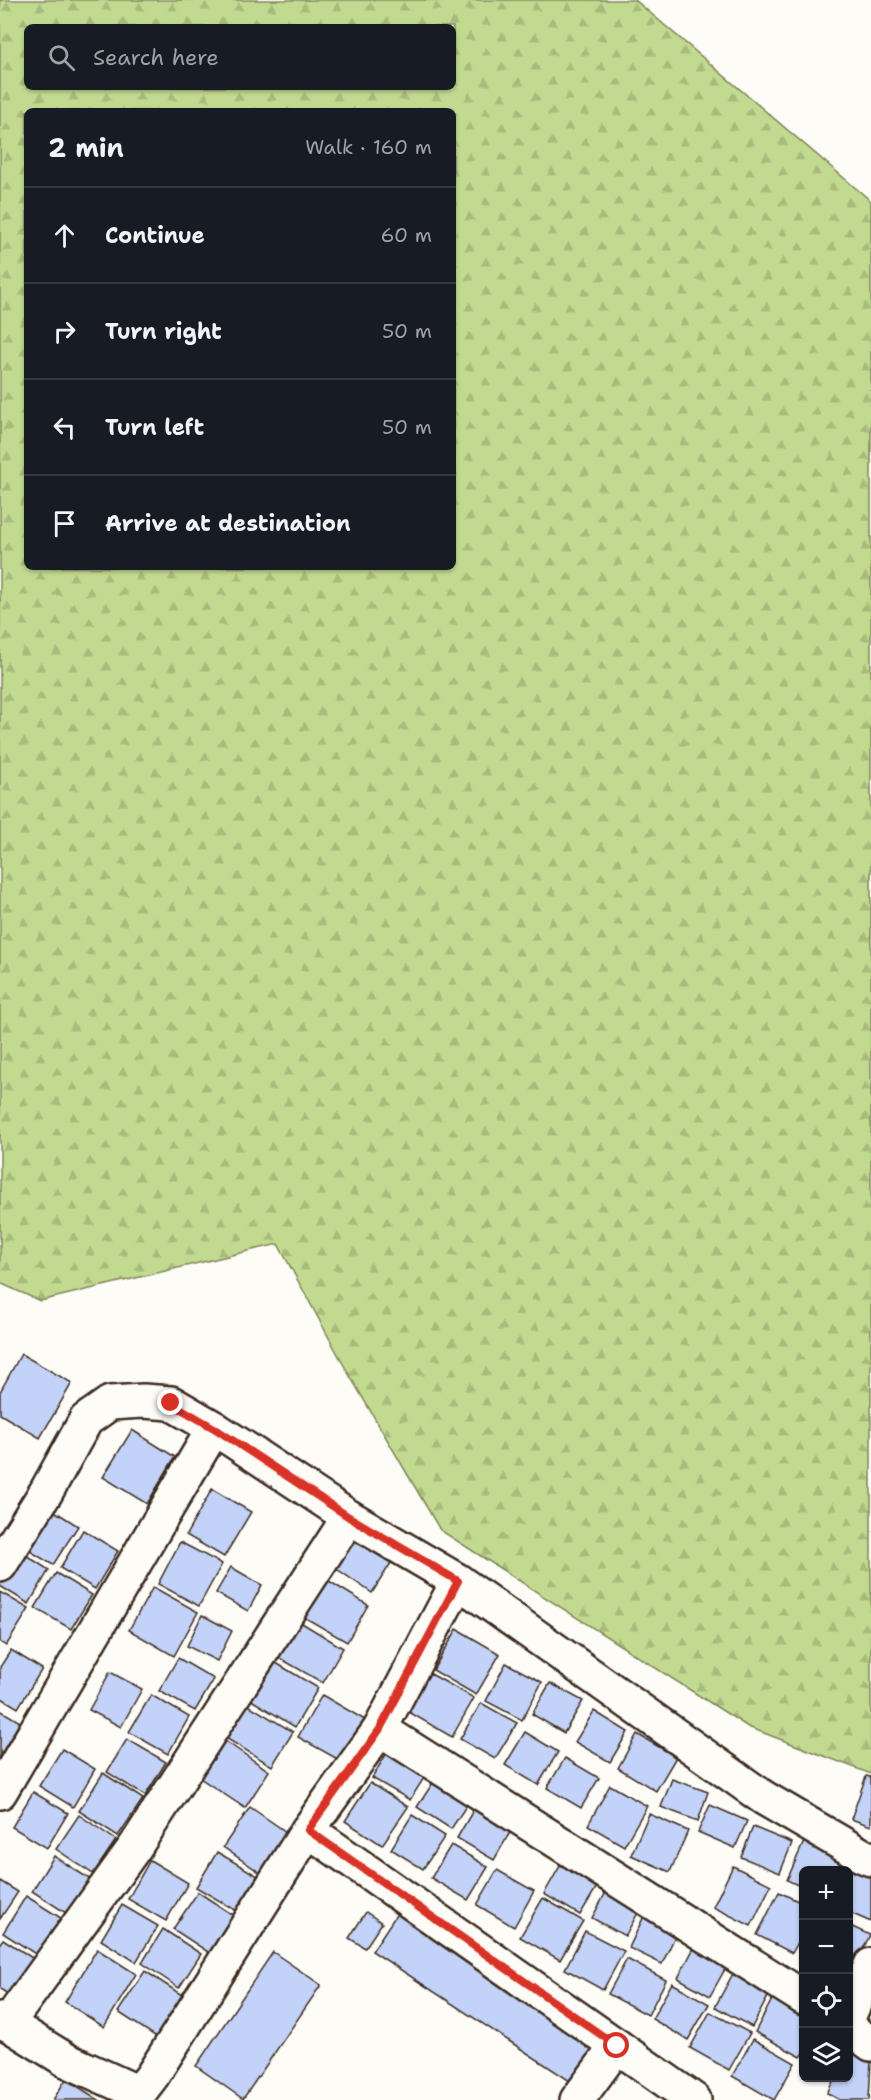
<!DOCTYPE html>
<meta charset="utf-8">
<style>
:root{--surface:#171b24;--page:#242831;--text:#f1f3f6;--muted:#9ea1a6;--line:#363941}
body{margin:0;font-family:"Shantell Sans",sans-serif;background:var(--page);color:var(--text)}
.controls{position:absolute;right:18px;bottom:18px;display:grid;overflow:hidden;border-radius:9px;box-shadow:0 2px 4px #0004}
.controls button{width:54px;height:54px;display:grid;place-items:center;padding:0;border:0;border-bottom:2px solid var(--line);background:var(--surface);color:var(--text);font:30px sans-serif}
.stop{position:absolute;width:18px;height:18px;margin:-14px;border:4px solid #d93025;border-radius:50%;background:#fff}
.stop.end{background:#d93025;border-color:#fff;box-shadow:0 2px 6px #0008}
.list{margin:0;padding:0;list-style:none}
h2{display:flex;justify-content:space-between;align-items:center;height:78px;margin:0;padding:0 24px;font-size:26px}
h2 small{font-size:20px;font-weight:400;color:var(--muted)}
.list li{display:grid;grid-template-columns:39px 1fr auto;gap:18px;align-items:center;box-sizing:border-box;height:96px;padding:0 24px;border-top:2px solid var(--line)}
.list b{display:block;font-size:22px;white-space:nowrap}
.list em{font-size:20px;font-style:normal;color:var(--muted)}
.icon{flex:none;width:33px;height:33px;fill:none;stroke:currentColor;stroke-width:2;stroke-linecap:round;stroke-linejoin:round}
.map{position:relative;flex:none;width:871px;height:2100px;overflow:hidden}
.search{position:absolute;background:var(--surface);box-shadow:0 2px 4px #0004;left:24px;top:24px;width:432px;height:66px;display:flex;align-items:center;gap:15px;box-sizing:border-box;padding:0 21px;border-radius:9px;color:var(--muted);font-size:22px}
.panel{position:absolute;background:var(--surface);box-shadow:0 2px 4px #0004;left:24px;top:108px;width:432px;height:462px;border-radius:9px}
.map>svg:first-child{display:block}
</style>
<div class="map">
<svg width="871" height="2100" viewBox="0 0 871 2100">
<defs>
<pattern id="forest-firs" width="22" height="20" patternUnits="userSpaceOnUse" patternTransform="scale(1.5)"><rect width="22" height="20" fill="#c2da90"/><path d="M5 1l3.5 6h-7zM16 11l3.5 6h-7z" fill="#a8bb7c"/></pattern>
</defs>
<rect width="100%" height="100%" fill="#fdfcf7"/>
<filter id="ink" filterUnits="userSpaceOnUse"><feTurbulence type="fractalNoise" baseFrequency=".0167" numOctaves="2"/><feDisplacementMap in="SourceGraphic" scale="12" xChannelSelector="R" yChannelSelector="G"/><feConvolveMatrix kernelMatrix="1 2 1 2 8 2 1 2 1" color-interpolation-filters="sRGB"/></filter>
<g filter="url(#ink)">
<path fill="url(#forest-firs)" stroke="#7e8257" stroke-width="1.5" fill-rule="evenodd" d="M0 0H635L871 201V1774L748 1727 440 1530 347 1371 278 1244 40 1301 0 1283ZM27 27H453V87H27ZM27 111H453V567H27Z"/>
<g fill="#c2d2f8" stroke="#3b2a1e" stroke-width="1.5">
<path d="M21 1354 72 1383 40 1438 0 1414V1392Z"/>
<path d="M132 1430 175 1457 147 1504 103 1477Z"/>
<path d="M212 1489 251 1512 224 1557 186 1535Z"/>
<path d="M45 1505 78 1526 53 1565 20 1545Z"/>
<path d="M83 1530 118 1551 95 1589 60 1568Z"/>
<path d="M350 1536 391 1563 372 1593 331 1565Z"/>
<path d="M180 1542 222 1564 199 1606 158 1584Z"/>
<path d="M18 1550 49 1570 29 1604 0 1586V1579Z"/>
<path d="M231 1567 262 1585 248 1611 216 1593Z"/>
<path d="M56 1573 92 1595 71 1629 35 1608Z"/>
<path d="M324 1578 368 1605 347 1642 302 1616Z"/>
<path d="M153 1587 198 1612 174 1656 129 1630Z"/>
<path d="M0 1592 29 1609 6 1646 0 1642Z"/>
<path d="M202 1615 232 1631 217 1661 187 1646Z"/>
<path d="M297 1620 343 1648 323 1683 276 1656Z"/>
<path d="M457 1629 500 1654 476 1695 433 1670Z"/>
<path d="M11 1650 42 1669 18 1708 0 1697V1667Z"/>
<path d="M178 1658 214 1679 195 1711 159 1691Z"/>
<path d="M271 1660 318 1688 295 1727 248 1698Z"/>
<path d="M506 1663 542 1682 522 1720 486 1701Z"/>
<path d="M110 1672 142 1689 121 1727 89 1710Z"/>
<path d="M429 1673 474 1698 452 1737 407 1711Z"/>
<path d="M550 1683 583 1701 564 1733 532 1714Z"/>
<path d="M151 1695 189 1717 168 1754 129 1732Z"/>
<path d="M322 1695 365 1720 341 1761 298 1737Z"/>
<path d="M245 1703 293 1732 272 1766 224 1737Z"/>
<path d="M481 1703 517 1723 495 1759 460 1739Z"/>
<path d="M0 1710 20 1722 0 1756Z"/>
<path d="M594 1711 628 1732 610 1762 575 1742Z"/>
<path d="M525 1732 558 1752 538 1785 505 1765Z"/>
<path d="M637 1734 676 1757 656 1791 618 1768Z"/>
<path d="M127 1739 166 1762 145 1796 107 1772Z"/>
<path d="M225 1741 269 1771 245 1808 200 1778Z"/>
<path d="M394 1741 432 1765 410 1800 372 1778Z"/>
<path d="M62 1749 95 1769 73 1807 39 1786Z"/>
<path d="M565 1758 599 1778 581 1808 547 1788Z"/>
<path d="M440 1772 474 1794 451 1829 417 1807Z"/>
<path d="M103 1773 143 1799 118 1836 79 1811Z"/>
<path d="M866 1776 871 1777V1826L851 1819Z"/>
<path d="M672 1779 708 1792 698 1821 661 1807Z"/>
<path d="M370 1783 408 1807 382 1845 345 1821Z"/>
<path d="M610 1785 647 1806 624 1846 588 1825Z"/>
<path d="M33 1792 68 1813 47 1848 12 1827Z"/>
<path d="M479 1800 516 1822 494 1860 457 1838Z"/>
<path d="M710 1805 747 1821 735 1848 698 1832Z"/>
<path d="M250 1807 292 1836 265 1876 223 1847Z"/>
<path d="M649 1814 688 1831 670 1872 631 1855Z"/>
<path d="M79 1815 116 1840 93 1874 56 1849Z"/>
<path d="M412 1815 445 1836 423 1869 391 1849Z"/>
<path d="M753 1827 792 1843 780 1873 741 1857Z"/>
<path d="M807 1835 846 1853 838 1870H804V1888L787 1880Z"/>
<path d="M451 1845 488 1867 468 1900 431 1878Z"/>
<path d="M217 1852 263 1879 242 1914 196 1887Z"/>
<path d="M850 1855 871 1864V1922L848 1912V1870H843Z"/>
<path d="M54 1856 91 1880 69 1915 32 1891Z"/>
<path d="M564 1859 601 1880 580 1915 544 1894Z"/>
<path d="M150 1860 188 1883 166 1921 128 1899Z"/>
<path d="M733 1866 771 1885 751 1926 713 1907Z"/>
<path d="M497 1870 534 1891 514 1927 477 1905Z"/>
<path d="M0 1881 18 1892 0 1919Z"/>
<path d="M610 1885 643 1904 625 1936 592 1918Z"/>
<path d="M198 1892 236 1917 211 1954 173 1929Z"/>
<path d="M779 1892 804 1904V1932L792 1953 757 1935Z"/>
<path d="M26 1896 64 1920 40 1957 3 1933Z"/>
<path d="M543 1898 583 1921 560 1960 520 1937Z"/>
<path d="M122 1905 158 1926 136 1962 101 1940Z"/>
<path d="M366 1912 382 1923 365 1948 349 1938Z"/>
<path d="M398 1912 602 2044 576 2085 372 1951Z"/>
<path d="M645 1914 678 1930 662 1964 629 1948Z"/>
<path d="M848 1925 870 1935 848 1978Z"/>
<path d="M163 1929 201 1954 179 1988 142 1963Z"/>
<path d="M585 1931 624 1951 603 1990 565 1969Z"/>
<path d="M3 1939 40 1963 16 1999 0 1989V1943Z"/>
<path d="M696 1944 729 1962 710 1996 678 1978Z"/>
<path d="M97 1949 136 1974 104 2027 65 2002Z"/>
<path d="M273 1952 321 1985 243 2099 196 2066Z"/>
<path d="M627 1959 666 1980 648 2015 608 1994Z"/>
<path d="M735 1970 772 1989 752 2027 715 2007Z"/>
<path d="M145 1971 185 1997 158 2038 118 2012Z"/>
<path d="M672 1983 709 2004 688 2040 652 2019Z"/>
<path d="M776 1992 804 2008V2053L801 2057 755 2032Z"/>
<path d="M710 2012 750 2033 729 2070 690 2048Z"/>
<path d="M753 2039 795 2063 774 2100 732 2076Z"/>
<path d="M850 2050 871 2061 869 2100H840L827 2093 835 2078H848V2053Z"/>
<path d="M66 2079 99 2100H53Z"/>
</g>
<g fill="none" stroke-linecap="round" stroke-linejoin="round">
<g stroke="#3b2a1e" stroke-width="38">
<g id="street">
<path d="M0 1565 46 1492 86 1420 110 1403 143 1401 171 1403 214 1428 349 1517 458 1581 764 1798 863 1856 871 1859"/>
<path d="M380 1729 804 1998"/>
<path d="M0 1792 214 1428"/>
<path d="M308 1830 694 2100"/>
<path d="M848 2018 871 1965"/>
<path d="M0 2019 66 2060 139 2093 152 2076 308 1830 380 1729 458 1581"/>
<path d="M7 2024 135 1847 349 1517"/>
<path d="M848 2027 871 2044"/>
<path d="M577 2100 617 2046"/>
</g>
</g>
<use href="#street" stroke="#fdfcf7" stroke-width="33"/>
</g>
</g>
<g fill="none" stroke-linecap="round" stroke-linejoin="round" filter="url(#ink)">
<path stroke="#d93025" stroke-width="8" d="M171 1403 214 1428 349 1517 458 1581 380 1729 308 1830 617 2046"/>
</g>
</svg>
<div class="controls">
<button>+</button>
<button>−</button>
<button><svg class="icon" aria-label="locate" viewBox="0 0 24 24"><circle cx="12" cy="12" r="6"/><path d="M12 2v4M12 18v4M2 12h4M18 12h4"/></svg></button>
<button><svg class="icon" aria-label="layers" viewBox="0 0 24 24"><path d="M12 4l9 5-9 5-9-5zM3 14l9 5 9-5"/></svg></button>
</div>
<div class="stop" style="left:617px;top:2046px"></div>
<div class="stop end" style="left:171px;top:1403px"></div>
<div class="search"><svg class="icon" aria-label="search" viewBox="0 0 24 24"><circle cx="10" cy="10" r="6"/><path d="M15 15l6 6"/></svg>Search here</div>
<section class="panel">
<h2>2 min<small>Walk · 160 m</small></h2>
<ul class="list">
<li><svg class="icon" aria-label="ahead" viewBox="0 0 24 24"><path d="M12 20V5M6 11l6-6 6 6"/></svg><div><b>Continue</b></div><em>60 m</em></li>
<li><svg class="icon" aria-label="right" viewBox="0 0 24 24"><path d="M7 20v-9h11M14 6l5 5-5 5"/></svg><div><b>Turn right</b></div><em>50 m</em></li>
<li><svg class="icon" aria-label="left" viewBox="0 0 24 24"><path d="M17 20v-9H6M10 6l-5 5 5 5"/></svg><div><b>Turn left</b></div><em>50 m</em></li>
<li><svg class="icon" aria-label="arrive" viewBox="0 0 24 24"><path d="M6 21V4h12l-3 4 3 4H6"/></svg><div><b>Arrive at destination</b></div></li>
</ul>
</section>
</div>
